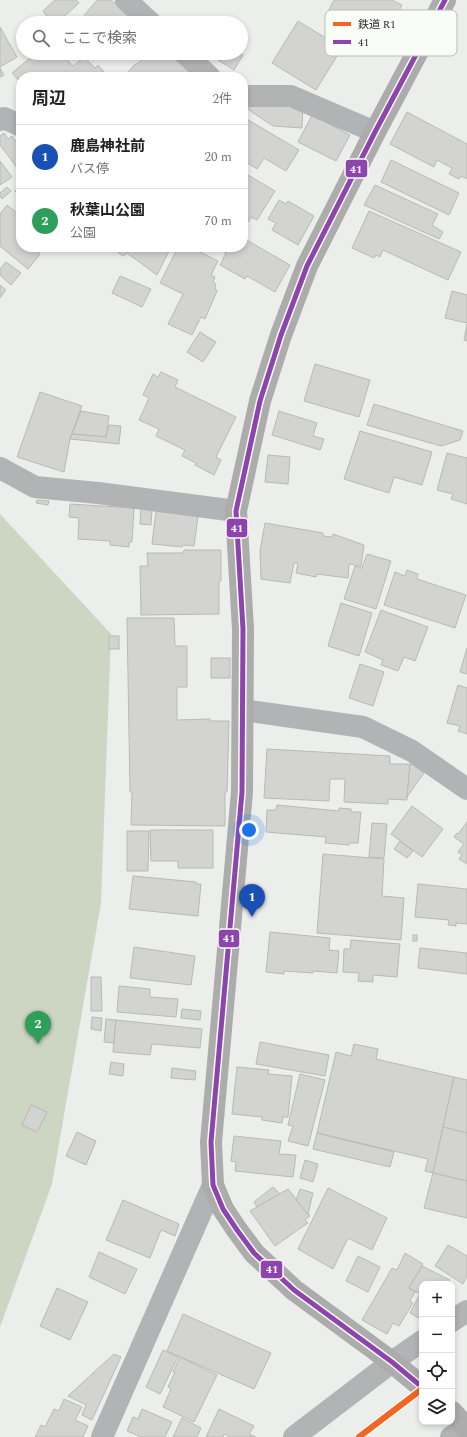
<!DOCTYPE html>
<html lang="ja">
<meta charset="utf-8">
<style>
:root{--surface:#fff;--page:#f2f2f2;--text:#202124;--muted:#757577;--line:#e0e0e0;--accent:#b45309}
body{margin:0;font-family:Spectral,"Noto Sans JP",serif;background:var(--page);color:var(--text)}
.controls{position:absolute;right:12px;bottom:12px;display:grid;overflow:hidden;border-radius:8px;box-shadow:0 2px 6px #0003}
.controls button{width:36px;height:36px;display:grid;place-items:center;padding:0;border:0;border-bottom:1px solid var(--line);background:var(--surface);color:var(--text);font:20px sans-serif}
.you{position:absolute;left:249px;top:830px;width:14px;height:14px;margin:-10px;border:3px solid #fff;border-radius:50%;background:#1a73e8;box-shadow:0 0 0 6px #1a73e833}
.badge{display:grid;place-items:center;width:26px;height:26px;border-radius:50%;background:var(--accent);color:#fff;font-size:13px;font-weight:700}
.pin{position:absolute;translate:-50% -33px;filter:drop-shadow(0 1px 2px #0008)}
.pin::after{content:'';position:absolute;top:21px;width:14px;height:12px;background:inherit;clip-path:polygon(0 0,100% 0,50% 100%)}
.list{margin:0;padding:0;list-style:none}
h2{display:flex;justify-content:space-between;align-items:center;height:52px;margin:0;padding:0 16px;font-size:17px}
h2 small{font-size:13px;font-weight:400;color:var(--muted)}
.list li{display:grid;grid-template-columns:26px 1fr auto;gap:12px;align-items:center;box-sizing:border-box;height:64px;padding:0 16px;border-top:1px solid var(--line)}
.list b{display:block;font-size:15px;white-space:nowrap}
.list p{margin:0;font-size:13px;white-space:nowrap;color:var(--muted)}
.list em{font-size:13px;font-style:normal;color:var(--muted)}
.icon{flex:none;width:22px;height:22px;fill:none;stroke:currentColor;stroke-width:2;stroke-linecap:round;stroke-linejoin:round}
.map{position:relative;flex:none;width:467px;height:1437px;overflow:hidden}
.search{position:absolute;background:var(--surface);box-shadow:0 2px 6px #0003;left:16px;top:16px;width:232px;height:44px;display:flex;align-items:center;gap:10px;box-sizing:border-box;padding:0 14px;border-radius:22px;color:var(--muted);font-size:15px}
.panel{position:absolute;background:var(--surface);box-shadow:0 2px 6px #0003;left:16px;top:72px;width:232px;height:180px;border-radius:16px}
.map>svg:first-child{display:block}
</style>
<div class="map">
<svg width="467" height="1437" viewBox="0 0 467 1437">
<rect width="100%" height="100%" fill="#eceeeb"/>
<path fill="#cdd6c2" d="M0 514 111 634 101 903 52 1184 0 1327Z"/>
<g fill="#d3d4d2" stroke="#b8bab7">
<path d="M55 0H76L79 3 57 23H45L49 19 43 11Z"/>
<path d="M97 0H111L138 22 78 23Z"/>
<path d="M334 0H392L402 5 382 43 327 14Z"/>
<path d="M298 21 342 48 316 90 272 63Z"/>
<path d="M0 27 17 57 0 67Z"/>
<path d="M36 53H61L73 66 84 57 95 68 98 65 108 77H21V83L12 73Z"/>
<path d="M101 53H113L108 59Z"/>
<path d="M148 53H173L202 77H124L134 65 140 62Z"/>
<path d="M211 53H241L243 55 234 70 210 55Z"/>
<path d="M0 68 4 75 0 77Z"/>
<path d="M249 102H303L302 128 273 126 249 110Z"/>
<path d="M407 112 467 144V179L461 176 459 179 449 174 452 168 437 160 434 167 390 144Z"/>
<path d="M312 115 350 135 336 161 298 142Z"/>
<path d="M245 118 299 150 286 171 264 158 257 169 243 160V121Z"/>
<path d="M4 133 8 139 12 136 17 143 21 140V173L0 145V136Z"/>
<path d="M391 160 459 193 449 215 381 182Z"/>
<path d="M0 161 12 177 0 185Z"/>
<path d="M243 172 275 191 257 220 251 217 246 225 243 223Z"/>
<path d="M375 185 438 214 432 225 443 232 439 239 364 205Z"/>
<path d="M21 186V198L15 191Z"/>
<path d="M7 187 11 191 2 199 0 197V193Z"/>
<path d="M279 200 286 204 288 201 314 216 298 245 272 230 276 223 268 219Z"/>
<path d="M7 205 21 216V247H33L32 248 40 254 28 269 0 246V214Z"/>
<path d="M369 211 461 252 448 280 383 250 380 257 376 255 374 258 352 248Z"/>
<path d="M243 238 290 265 275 292 247 276 245 279 220 265 226 253 216 247H243Z"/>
<path d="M110 247H171L157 275 127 253 123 256Z"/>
<path d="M178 247H187L193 250 194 249 218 261 211 275 215 277 213 282 216 284 215 288 217 291 205 319 201 317 192 335 168 324 183 294 160 283Z"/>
<path d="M6 262 21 273 11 285 0 275V269Z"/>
<path d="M120 276 151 289 142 307 112 293Z"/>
<path d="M0 285 6 290 0 298Z"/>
<path d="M452 291 467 295V323L445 318Z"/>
<path d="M467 324V341L464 340Z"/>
<path d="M200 332 216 342 203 362 187 352Z"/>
<path d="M315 364 370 380 359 417 304 401Z"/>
<path d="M161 372 178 380 175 387 236 417 216 457 221 460 214 475 195 465 196 463 182 456 185 450 156 436 159 429 139 420 149 398 143 395 153 374 158 377Z"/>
<path d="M40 392 82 406 70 439 64 472 17 457Z"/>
<path d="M374 404 463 431 460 440 441 446 367 425Z"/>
<path d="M81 411 109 416 106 437 72 434Z"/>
<path d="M279 411 317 423 313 436 324 439 320 450 272 435Z"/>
<path d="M109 425 121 426 119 444 70 439 72 434 106 437Z"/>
<path d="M360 431 432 452 422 485 394 477 389 493 344 479Z"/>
<path d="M447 453 467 458V504L451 499 453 494 437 490Z"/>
<path d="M268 455 290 457 288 484 265 482Z"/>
<path d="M37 500 49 501 48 505 36 503Z"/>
<path d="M70 504 134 508 132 542H129V547L110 545V541L78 539 79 518 69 517Z"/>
<path d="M141 505 152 510 151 525 140 524Z"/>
<path d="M156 511 198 516 194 546 183 545 182 547 152 544Z"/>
<path d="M265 523 323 533V536L332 537 333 534 364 545 361 566 349 564 348 578 317 574 316 577 296 573 298 563H294L290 583 261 579 260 551Z"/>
<path d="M184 550H221V581H219V614L141 615 140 566H148L147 553H183Z"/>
<path d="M367 554 391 561 376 609 344 599 355 566 362 568Z"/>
<path d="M407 570 418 574 417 579 466 595 455 628 384 605 395 572 405 576Z"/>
<path d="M341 603 372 613 359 656 328 646Z"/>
<path d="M381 610 428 627 415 661 404 657 398 671 381 665 383 660 365 652Z"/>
<path d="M127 618H174L175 646H187V687H177V720L210 719V721H229L227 792H225V826L131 825 132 792H130Z"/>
<rect x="109" y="636" width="10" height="13"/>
<path d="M467 648V674L460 672Z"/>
<rect x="211" y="658" width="19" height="20"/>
<path d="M360 664 384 672 373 706 349 698Z"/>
<path d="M458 685 467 688V734L458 731 460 726 447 723Z"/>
<path d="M267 749 390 756V764H410L407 800 388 799V804L344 802 345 779H330L329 801 264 798Z"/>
<path d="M410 764 413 765 424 773 407 797Z"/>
<path d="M277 805 339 811V808L351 809V812H361L358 843H349V845L325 843 326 837 266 832 267 810H276Z"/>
<path d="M412 806 443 829 422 857 391 834Z"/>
<path d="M467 822V864L459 859 462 855 458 852 464 844 454 837 457 833 458 834Z"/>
<path d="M372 823 387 824 384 858 369 857Z"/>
<path d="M150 830H213V868H178V861H151Z"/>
<path d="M127 831H149L148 871H127Z"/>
<path d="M400 841 413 851 407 858 394 849Z"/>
<path d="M323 854 384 859 382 896 404 898 401 940 317 933Z"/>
<path d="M133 876 196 882V884H201L198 916 129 909Z"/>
<path d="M418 884 467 889V924L456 923V926L448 925 449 920 415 917Z"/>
<path d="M270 932 330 938 329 950 339 951 337 973 313 971V973L284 971V974L266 972Z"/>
<rect x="413" y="935" width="4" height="6"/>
<path d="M351 940 400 944 397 977 373 975V982L358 981 359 973 343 972 344 949H350Z"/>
<path d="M134 947 195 956 191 985 130 978Z"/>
<path d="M420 948 467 953V974L418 968Z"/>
<path d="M91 977H101L102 1011H91Z"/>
<path d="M119 986 150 989V997L178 999 176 1017 117 1012Z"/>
<path d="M182 1009 201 1011 200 1020 181 1018Z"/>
<path d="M92 1017 102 1018 101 1031 91 1029Z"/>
<path d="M106 1019 116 1020 114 1043 104 1042Z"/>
<path d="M116 1020 202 1029 200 1048 152 1044 150 1055 113 1052Z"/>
<path d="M260 1042 329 1055 325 1076 256 1064Z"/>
<path d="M354 1044 378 1049 376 1059 454 1077 433 1173 425 1171 428 1159 317 1133 336 1052 351 1056Z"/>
<path d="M111 1062 124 1064 123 1076 109 1074Z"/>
<path d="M237 1067 269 1070 268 1074 292 1076 288 1117H283L282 1123 262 1120V1117L232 1114Z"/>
<path d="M172 1068 196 1071 195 1080 171 1078Z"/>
<path d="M300 1074 325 1080 308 1146 288 1141 293 1126 288 1125Z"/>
<path d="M454 1077 467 1080V1133L443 1127Z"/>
<path d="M31 1105 47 1112 37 1132 22 1125Z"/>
<path d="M443 1127 467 1133V1181L433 1173Z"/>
<path d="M77 1132 96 1141 86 1165 66 1156Z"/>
<path d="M317 1133 394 1152 390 1167 313 1149Z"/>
<path d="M234 1136 281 1141 279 1154 296 1155 293 1177 235 1171 236 1162 231 1161Z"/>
<path d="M305 1160 318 1164 313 1182 300 1178Z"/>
<path d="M433 1173 467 1181V1218L424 1208Z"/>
<path d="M273 1187 280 1194 257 1207 254 1202Z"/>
<path d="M328 1188 387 1218 372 1250 348 1238 333 1269 298 1249Z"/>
<path d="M288 1189 310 1216 305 1220 308 1223 275 1246 250 1211Z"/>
<path d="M300 1189 313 1193 308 1214 296 1200Z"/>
<path d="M123 1200 179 1224 175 1236 161 1230 150 1258 106 1240Z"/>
<path d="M448 1245 467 1256V1276L463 1284 435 1266Z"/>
<path d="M99 1252 137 1269 125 1294 89 1277Z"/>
<path d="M405 1253 423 1264 409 1288 415 1292 410 1301 413 1303 399 1326 393 1323 387 1334 362 1320 392 1268 397 1270Z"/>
<path d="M358 1256 380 1267 368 1292 346 1281Z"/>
<path d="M422 1266 450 1280 448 1284H422V1320L410 1313 420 1294 409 1288Z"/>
<path d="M57 1288 88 1302 70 1340 40 1326Z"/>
<path d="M183 1314 271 1353 254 1389 167 1351Z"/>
<path d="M163 1350 178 1357 160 1394 146 1387Z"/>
<path d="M114 1354 121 1357 92 1420 82 1415 86 1405 68 1396Z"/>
<path d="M180 1357 217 1375 194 1422 163 1407 171 1389 168 1387 175 1372H173Z"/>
<path d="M64 1399 82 1407 75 1420 88 1426 83 1437H35L41 1425 45 1427 54 1409 59 1411Z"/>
<path d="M142 1409 172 1422 165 1437H141L127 1431 133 1417 138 1419Z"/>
<path d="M219 1409 254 1426 249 1434 256 1437H230L224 1434 223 1437H206Z"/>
<path d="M182 1418 201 1428 197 1437H173Z"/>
</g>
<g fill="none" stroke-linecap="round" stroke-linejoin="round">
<g stroke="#b2b3b4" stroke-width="22">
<path d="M126 0 151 23"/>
<path d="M184 53 210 77"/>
<path d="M243 96H291L375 132"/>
<path d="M0 120 4 118 21 126"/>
<path d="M0 468 35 487 98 493 236 511"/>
<path d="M243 710 363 727 412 751 467 789"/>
<path d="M452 1321 467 1311"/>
<path d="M294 1437 392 1362 422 1341"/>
<path d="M451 1437 465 1427"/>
</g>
<path stroke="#b2b3b4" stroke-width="22" d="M102 1437 213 1185"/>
<g stroke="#abacab" stroke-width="22">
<path d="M422 1387 392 1362 294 1290 254 1253 237 1230 223 1209 213 1185 211 1142 242 792 243 629 236 511 260 401 281 335 307 266 375 132 445 0"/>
<path d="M452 1412 467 1429"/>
</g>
<g stroke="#fafcf7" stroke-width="8">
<path id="bus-1" d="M422 1387 392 1362 294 1290 254 1253 237 1230 223 1209 213 1185 211 1142 242 792 243 629 236 511 260 401 281 335 307 266 375 132 445 0"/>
</g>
<use href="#bus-1" stroke="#8e44ad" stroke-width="5"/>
<g stroke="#fafcf7" stroke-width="9">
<path id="rail-1" d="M359 1437 422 1389"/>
</g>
<use href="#rail-1" stroke="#f26522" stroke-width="6"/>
</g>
<rect x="325" y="10" width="132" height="46" rx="6" fill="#fafcf7" stroke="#bcbdb9" stroke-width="1"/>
<rect x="333" y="22" width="18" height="4" fill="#f26522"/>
<rect x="333" y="40" width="18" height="4" fill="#8e44ad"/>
<g font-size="11" fill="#2a2b29">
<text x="358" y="28">鉄道 R1</text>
<text x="358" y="46">41</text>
</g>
<g stroke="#fafcf7" stroke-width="1.5">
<rect x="345" y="159" width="23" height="19" rx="4" fill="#8e44ad"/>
<rect x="226" y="518" width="22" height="20" rx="4" fill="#8e44ad"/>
<rect x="218" y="929" width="22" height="19" rx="4" fill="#8e44ad"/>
<rect x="260" y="1260" width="23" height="19" rx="4" fill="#8e44ad"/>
</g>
<g font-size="11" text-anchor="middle" font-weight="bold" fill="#fff">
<text x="356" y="173">41</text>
<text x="237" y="532">41</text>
<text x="229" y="942">41</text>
<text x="272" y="1273">41</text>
</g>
</svg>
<div class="controls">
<button>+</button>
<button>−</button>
<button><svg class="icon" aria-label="locate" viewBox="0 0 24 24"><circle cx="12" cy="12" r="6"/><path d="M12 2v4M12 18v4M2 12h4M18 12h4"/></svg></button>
<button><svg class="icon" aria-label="layers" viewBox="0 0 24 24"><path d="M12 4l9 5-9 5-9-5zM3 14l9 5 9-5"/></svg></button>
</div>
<div class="you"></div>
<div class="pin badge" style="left:252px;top:917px;background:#1a4fb4">1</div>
<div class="pin badge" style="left:38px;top:1044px;background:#2e9e5b">2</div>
<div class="search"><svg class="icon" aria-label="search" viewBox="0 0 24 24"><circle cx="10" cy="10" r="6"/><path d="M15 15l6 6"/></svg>ここで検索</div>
<section class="panel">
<h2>周辺<small>2件</small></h2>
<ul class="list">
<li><span class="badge" style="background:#1a4fb4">1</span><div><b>鹿島神社前</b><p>バス停</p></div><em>20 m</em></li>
<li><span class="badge" style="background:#2e9e5b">2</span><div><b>秋葉山公園</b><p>公園</p></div><em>70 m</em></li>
</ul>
</section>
</div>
